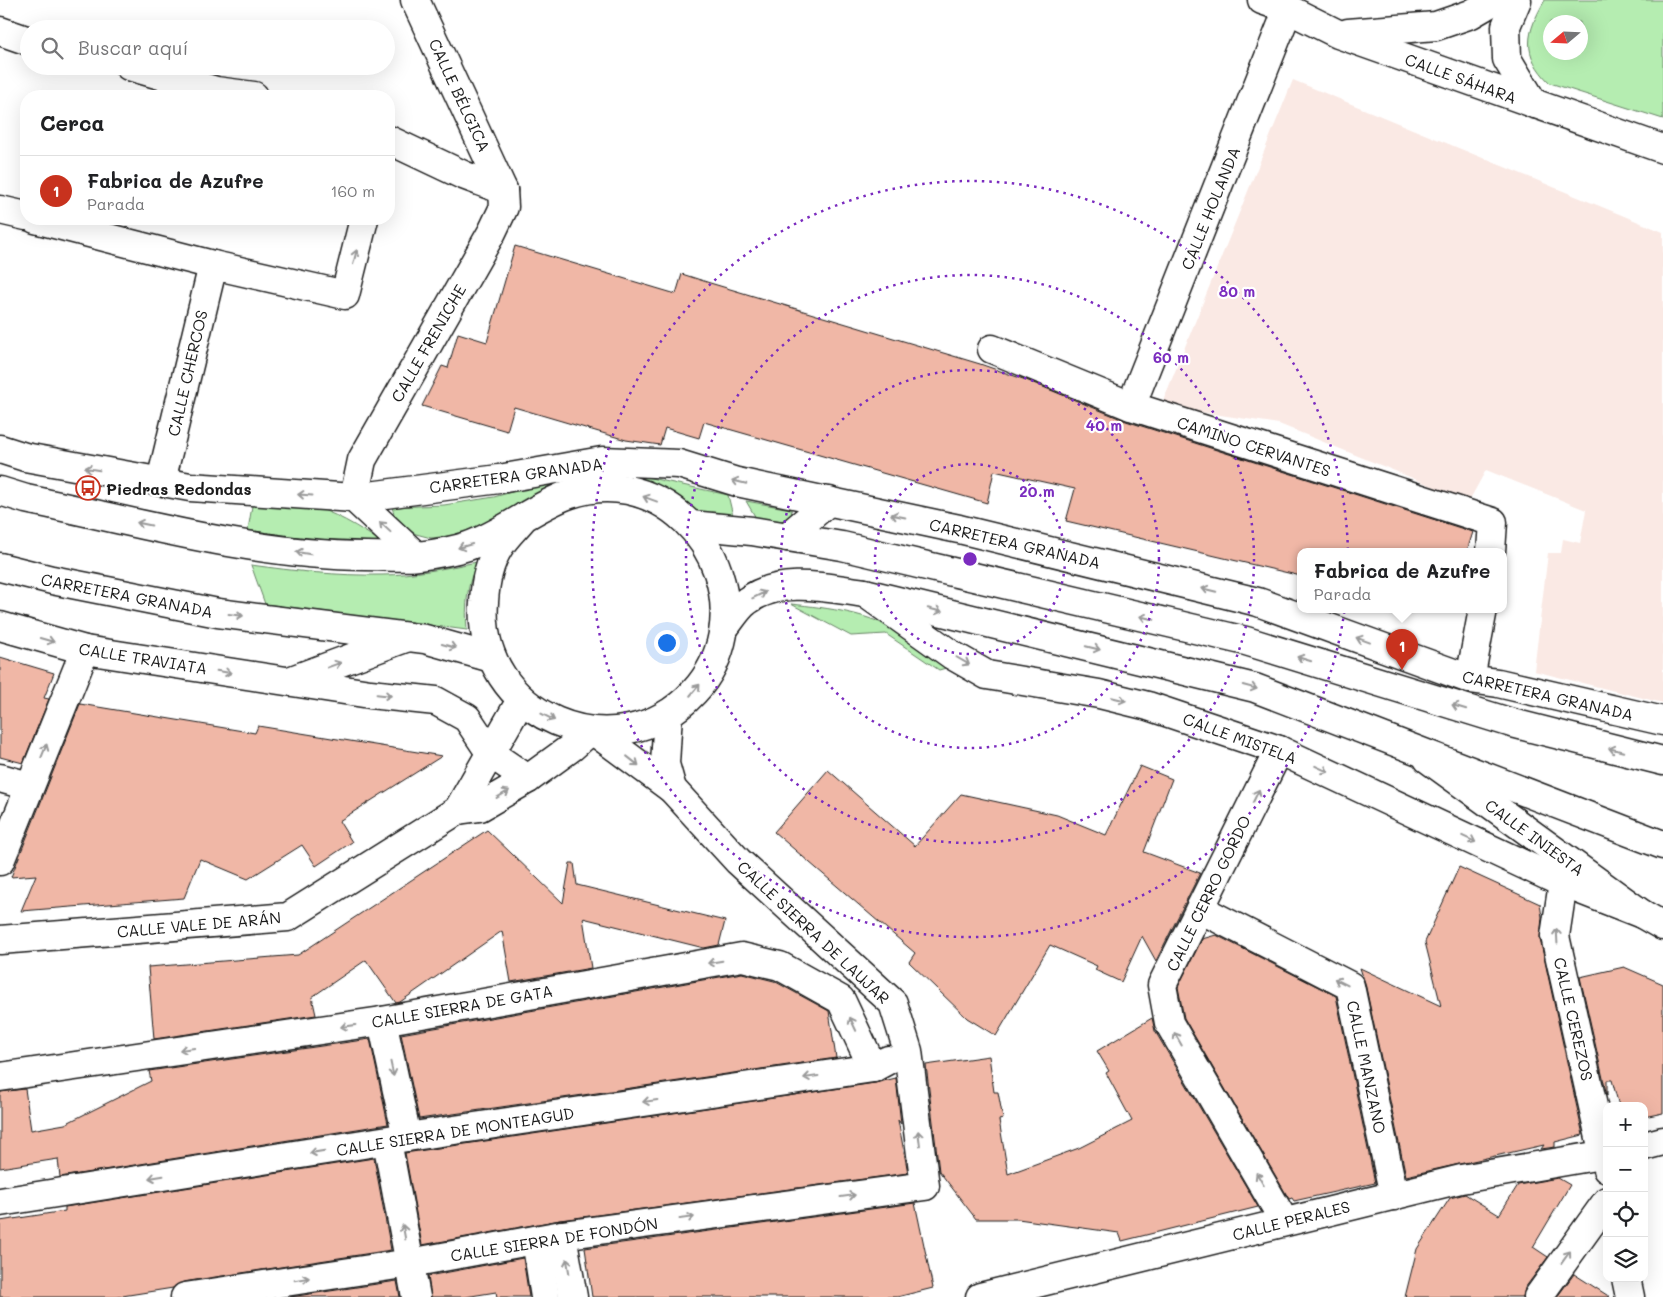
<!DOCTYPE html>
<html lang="es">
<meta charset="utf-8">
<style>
:root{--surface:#fff;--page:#f2f2f2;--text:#202124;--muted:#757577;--line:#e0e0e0;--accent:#c8321e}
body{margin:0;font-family:Mali,sans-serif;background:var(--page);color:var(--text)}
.controls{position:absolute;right:15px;bottom:15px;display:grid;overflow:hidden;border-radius:10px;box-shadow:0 5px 20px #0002}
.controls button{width:45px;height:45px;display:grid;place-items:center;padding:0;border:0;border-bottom:1px solid var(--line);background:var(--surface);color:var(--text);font:25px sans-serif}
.compass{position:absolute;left:1543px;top:15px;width:45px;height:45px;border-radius:50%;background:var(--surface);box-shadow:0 5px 20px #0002;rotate:251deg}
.you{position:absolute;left:666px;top:642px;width:18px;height:18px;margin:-12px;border:4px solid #fff;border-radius:50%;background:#1a73e8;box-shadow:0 0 0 8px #1a73e833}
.badge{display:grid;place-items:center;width:32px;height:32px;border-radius:50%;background:var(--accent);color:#fff;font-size:16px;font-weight:700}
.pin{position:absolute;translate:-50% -41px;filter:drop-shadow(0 1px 2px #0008)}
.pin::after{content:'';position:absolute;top:26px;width:18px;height:15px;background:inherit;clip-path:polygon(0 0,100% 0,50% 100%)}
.popup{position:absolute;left:1297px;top:548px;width:210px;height:65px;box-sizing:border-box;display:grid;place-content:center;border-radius:10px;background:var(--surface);filter:drop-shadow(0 1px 4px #0005);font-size:16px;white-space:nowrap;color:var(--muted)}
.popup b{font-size:19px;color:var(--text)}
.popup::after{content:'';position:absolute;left:50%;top:100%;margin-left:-10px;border:10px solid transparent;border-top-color:var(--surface)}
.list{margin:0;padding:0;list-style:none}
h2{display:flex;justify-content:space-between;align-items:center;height:65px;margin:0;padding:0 20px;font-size:21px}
h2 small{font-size:16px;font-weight:400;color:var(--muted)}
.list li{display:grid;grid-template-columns:32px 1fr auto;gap:15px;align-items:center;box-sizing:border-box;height:70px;padding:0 20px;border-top:1px solid var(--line)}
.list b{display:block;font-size:19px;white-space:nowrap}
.list p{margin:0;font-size:16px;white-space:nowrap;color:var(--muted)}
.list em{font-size:16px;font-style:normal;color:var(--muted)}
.icon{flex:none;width:28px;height:28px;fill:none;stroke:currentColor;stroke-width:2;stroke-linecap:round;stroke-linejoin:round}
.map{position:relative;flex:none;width:1663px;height:1297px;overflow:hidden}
.search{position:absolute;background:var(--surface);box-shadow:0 5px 20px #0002;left:20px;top:20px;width:375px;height:55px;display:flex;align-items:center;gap:12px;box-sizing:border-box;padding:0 18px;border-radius:28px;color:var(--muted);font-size:19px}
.panel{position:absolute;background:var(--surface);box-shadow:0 5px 20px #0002;left:20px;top:90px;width:375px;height:135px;border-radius:20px}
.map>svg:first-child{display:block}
</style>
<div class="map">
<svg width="1663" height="1297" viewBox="0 0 1663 1297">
<rect width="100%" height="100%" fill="#fff"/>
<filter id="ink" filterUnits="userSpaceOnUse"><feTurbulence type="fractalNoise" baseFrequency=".02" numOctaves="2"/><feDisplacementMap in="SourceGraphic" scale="10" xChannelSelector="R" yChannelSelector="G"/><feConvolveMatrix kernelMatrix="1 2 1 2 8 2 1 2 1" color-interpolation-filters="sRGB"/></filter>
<g filter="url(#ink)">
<path fill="#fae9e4" d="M1293 80 1663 232V703L1534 671 1548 553H1561L1563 539 1580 543 1586 510 1486 470 1469 501 1279 424 1161 406Z"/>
<g fill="#b5edb1" stroke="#688466" fill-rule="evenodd">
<path d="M1545 0H1663V119L1550 83C1521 54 1526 33 1545 0ZM1550 22H1580V52H1550Z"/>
<path d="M604 473 646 477 728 495 734 520 709 519 659 493 515 511 460 535 431 538 416 534 402 526 394 514 392 507 444 505 494 497 547 482Z"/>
<path d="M253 500C269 501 288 500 304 504 333 511 359 527 384 544L339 543 248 530Z"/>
<path d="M746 501 791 509 793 522 756 518Z"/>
<path d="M477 562C467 584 465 606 467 630L265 604 251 565C295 571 337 576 382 575 413 575 446 568 477 562Z"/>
<path d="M791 604C829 608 870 613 903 634 918 643 932 657 946 668L939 670 886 634 851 636Z"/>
</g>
<g fill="#f0b7a6" stroke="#1c1c1c">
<path d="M515 246 676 294 682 274 710 283 980 364 1026 380 1126 421 1473 532 1467 551H1301V576L1066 521 1075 489 994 471 987 503 704 422 699 438 665 428 660 445 626 440 514 407 507 431 422 406 442 366 448 368 458 333 487 342Z"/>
<path d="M0 657 54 673 44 698 49 699 23 763 0 757Z"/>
<path d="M80 704 255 733 258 726 442 756 339 821 352 842 316 866 302 845 248 879 200 859 184 898 21 911 36 875 11 877Z"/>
<path d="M1140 766 1172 779 1144 852 1200 873 1156 961 1142 936 1121 982 1095 970 1097 966 1050 945 996 1036 967 1018 909 962 915 953 774 832 828 770 915 846 961 794 1057 815 1106 835Z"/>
<path d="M487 830 563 903 570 863H574L577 885 725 921 719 945 704 948 583 918 591 968 511 982 502 931 400 1002 396 1003 366 960 312 997 316 1015 154 1039 148 967 298 955Z"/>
<path d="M1459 867 1540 904 1542 917 1540 939 1583 1135 1555 1142V1147L1541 1149 1544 1145 1406 1176 1365 983 1360 968 1441 1006 1425 942Z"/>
<path d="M1216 935 1336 996 1375 1183 1294 1201 1292 1198 1289 1199 1184 1018 1178 987 1202 939Z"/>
<path d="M1624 967 1663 984V1113L1644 1117V1106H1619L1612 1080H1607V1096L1580 977Z"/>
<path d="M742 973 774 981 829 1011 836 1058 419 1119 401 1034Z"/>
<path d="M1152 1018 1155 1031 1258 1207 1122 1241 1119 1233 1018 1219H976L939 1171 926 1065 989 1056 994 1092H998L1003 1119 999 1120 1008 1174 1079 1148 1132 1121 1106 1073 1109 1071 1097 1051Z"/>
<path d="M370 1039 388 1124 60 1177 58 1159 0 1168V1092L25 1089 31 1130 65 1124 151 1081 149 1071Z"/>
<path d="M896 1078 901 1124 898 1120 908 1173 560 1220 422 1245 405 1153 875 1083Z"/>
<path d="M374 1158 391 1250 183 1282 173 1288 116 1297H0V1221L65 1211V1207Z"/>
<path d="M1558 1178 1570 1185 1533 1247 1548 1257 1525 1288 1523 1297H1405L1417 1249 1450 1198 1465 1194 1499 1215 1518 1185Z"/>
<path d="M915 1203 933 1288 897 1297H592L585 1248Z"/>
<path d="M523 1258 529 1297H497L496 1292 465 1297H431L428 1276Z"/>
<path d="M1574 1274 1610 1297H1557Z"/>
<path d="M397 1281 400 1297H290Z"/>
</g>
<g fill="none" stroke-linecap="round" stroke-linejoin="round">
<g stroke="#1c1c1c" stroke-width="31">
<g id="minor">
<path d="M1262 0 1288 9 1338 34 1663 149"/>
<path d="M1517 0 1506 26 1507 59 1534 104"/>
<path d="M0 31 29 41"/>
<path d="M1348 33 1436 26 1471 14 1495 0"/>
<path d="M129 66 216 91 254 96"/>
<path d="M389 140 463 175 503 190"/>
<path d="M0 210 26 216"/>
<path d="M35 219 213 265"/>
<path d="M992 349 1131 406 1493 522 1491 551"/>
<path d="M1131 406 1288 9"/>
<path d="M0 449 25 457 190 487 354 498 499 479 602 461 679 464 737 482 959 529 1258 602 1470 679 1498 683 1663 721"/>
<path d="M161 481 213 265 345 295 364 219"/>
<path d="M354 498 362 460 492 232 504 207 503 190 415 0"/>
<path d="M354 498 416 556"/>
<path d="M787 537 829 501"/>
<path d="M865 593 952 655 987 675 1099 694 1148 706 1279 750 1563 883 1642 914"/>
<path d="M0 626 85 650 370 694 436 701 467 718 491 754 528 779"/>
<path d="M1470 679 1483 609"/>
<path d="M292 680 408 637"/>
<path d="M668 714 665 764 672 789"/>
<path d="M1279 750 1162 985 1169 1023 1284 1221"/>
<path d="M1428 759 1642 914 1663 926"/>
<path d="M0 778 29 786"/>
<path d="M458 810 521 700"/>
<path d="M0 861 85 650"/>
<path d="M1563 883 1555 936 1607 1169"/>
<path d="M1200 909 1350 986 1394 1196"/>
<path d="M0 940 288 917 458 810 480 807 528 779 572 747 590 731"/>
<path d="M382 1021 407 1137"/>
<path d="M0 1077 382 1021 742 957 780 966 841 1000 873 1068"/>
<path d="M387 1141 416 1297"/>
<path d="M1644 1146 1663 1141"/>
<path d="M0 1202 407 1137 873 1068 888 1060"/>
<path d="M562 1235 573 1297"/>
<path d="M536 1240 545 1297"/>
<path d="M1626 1278 1630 1297"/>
<path d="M185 1297 410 1263 562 1235 925 1186 908 1051 893 1003 738 861 672 789 595 732"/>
<path d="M980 1297 1461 1179 1607 1154"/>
<path d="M1538 1297 1607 1201"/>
</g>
</g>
<g stroke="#1c1c1c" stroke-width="31">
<g id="major">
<path d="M0 491 26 499C138 522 251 555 366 556 383 556 401 558 418 556 434 554 453 551 468 546 524 526 561 477 628 490 717 509 757 624 694 692 616 776 475 716 484 602 485 583 489 563 499 547 506 536 516 527 524 517"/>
<path d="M691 525 752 531 842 546 1246 641 1512 723 1663 761"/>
<path d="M0 567 52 580 218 613 425 639 492 658"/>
<path d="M724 628C731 620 738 607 747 601 780 576 828 588 865 593L1255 688 1663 845"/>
</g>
</g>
<use href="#minor" stroke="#fff" stroke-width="28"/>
<use href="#major" stroke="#fff" stroke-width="28"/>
</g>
<defs><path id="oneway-shaft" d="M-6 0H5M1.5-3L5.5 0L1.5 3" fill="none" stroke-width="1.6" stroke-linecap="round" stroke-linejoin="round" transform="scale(1.25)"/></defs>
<g stroke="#999">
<use href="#oneway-shaft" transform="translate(355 257) rotate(-76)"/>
<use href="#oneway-shaft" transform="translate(92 469) rotate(-170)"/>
<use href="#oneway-shaft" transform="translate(739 482) rotate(-166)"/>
<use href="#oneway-shaft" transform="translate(305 495) rotate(-176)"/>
<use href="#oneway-shaft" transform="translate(650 499) rotate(-160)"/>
<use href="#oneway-shaft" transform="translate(898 516) rotate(-168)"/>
<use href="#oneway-shaft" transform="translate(144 524) rotate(-168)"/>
<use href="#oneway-shaft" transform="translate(385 527) rotate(-137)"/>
<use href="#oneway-shaft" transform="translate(465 546) rotate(164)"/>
<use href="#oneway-shaft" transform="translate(303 553) rotate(-171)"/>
<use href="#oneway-shaft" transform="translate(1209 590) rotate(-166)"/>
<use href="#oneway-shaft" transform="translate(759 595) rotate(-26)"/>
<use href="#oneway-shaft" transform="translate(935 610) rotate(14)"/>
<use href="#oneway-shaft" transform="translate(236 615) rotate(7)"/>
<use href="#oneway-shaft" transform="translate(1147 618) rotate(-167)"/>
<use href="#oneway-shaft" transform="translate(47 640) rotate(16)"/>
<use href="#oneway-shaft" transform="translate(1363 640) rotate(-160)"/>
<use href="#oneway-shaft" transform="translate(449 646) rotate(16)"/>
<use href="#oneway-shaft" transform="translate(1093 648) rotate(14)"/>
<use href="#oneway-shaft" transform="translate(1304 659) rotate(-163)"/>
<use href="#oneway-shaft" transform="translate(963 661) rotate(30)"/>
<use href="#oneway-shaft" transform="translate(334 665) rotate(-20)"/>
<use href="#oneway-shaft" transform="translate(224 672) rotate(9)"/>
<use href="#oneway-shaft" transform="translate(1250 687) rotate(15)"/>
<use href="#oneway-shaft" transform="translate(695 690) rotate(-50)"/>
<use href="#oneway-shaft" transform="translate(384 695) rotate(6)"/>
<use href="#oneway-shaft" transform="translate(1119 699) rotate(14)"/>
<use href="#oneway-shaft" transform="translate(1459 707) rotate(-163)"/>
<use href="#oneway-shaft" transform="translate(548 717) rotate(27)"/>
<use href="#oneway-shaft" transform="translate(1616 750) rotate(-166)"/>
<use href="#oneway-shaft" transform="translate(44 751) rotate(-68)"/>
<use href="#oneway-shaft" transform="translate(633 761) rotate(38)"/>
<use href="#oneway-shaft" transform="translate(1322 769) rotate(25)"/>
<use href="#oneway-shaft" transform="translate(503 794) rotate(-31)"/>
<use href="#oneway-shaft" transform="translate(1256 796) rotate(-64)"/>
<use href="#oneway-shaft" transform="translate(1469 839) rotate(25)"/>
<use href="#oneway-shaft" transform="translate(1557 936) rotate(-93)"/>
<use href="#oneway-shaft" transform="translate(715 962) rotate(170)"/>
<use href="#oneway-shaft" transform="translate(1341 982) rotate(-153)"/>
<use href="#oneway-shaft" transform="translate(853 1024) rotate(-115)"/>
<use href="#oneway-shaft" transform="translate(348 1026) rotate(172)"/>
<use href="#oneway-shaft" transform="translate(1178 1039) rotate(-120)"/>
<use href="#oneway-shaft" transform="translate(187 1049) rotate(172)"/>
<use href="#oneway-shaft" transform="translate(392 1069) rotate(78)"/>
<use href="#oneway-shaft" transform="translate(811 1077) rotate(172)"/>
<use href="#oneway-shaft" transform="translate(650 1101) rotate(172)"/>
<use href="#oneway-shaft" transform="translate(919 1138) rotate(-97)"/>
<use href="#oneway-shaft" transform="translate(317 1152) rotate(171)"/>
<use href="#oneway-shaft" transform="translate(156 1177) rotate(171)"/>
<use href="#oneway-shaft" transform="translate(1260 1179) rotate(-120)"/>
<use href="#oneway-shaft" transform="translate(848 1196) rotate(-8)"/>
<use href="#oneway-shaft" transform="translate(687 1218) rotate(-8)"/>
<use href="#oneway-shaft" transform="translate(404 1232) rotate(-100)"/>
<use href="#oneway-shaft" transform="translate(1566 1257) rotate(-54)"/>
<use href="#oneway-shaft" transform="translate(568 1266) rotate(-100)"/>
<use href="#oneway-shaft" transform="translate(302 1279) rotate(-9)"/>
</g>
</g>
<g fill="none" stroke="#7b2cbf" stroke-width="2.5" stroke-dasharray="2.5 5">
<circle cx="970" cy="559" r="95"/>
<circle cx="970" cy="559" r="189"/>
<circle cx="970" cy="559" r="284"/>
<circle cx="970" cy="559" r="378"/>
</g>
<defs>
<g id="bus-ring" transform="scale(1.25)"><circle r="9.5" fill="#fff" stroke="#c8321e" stroke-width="1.5"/><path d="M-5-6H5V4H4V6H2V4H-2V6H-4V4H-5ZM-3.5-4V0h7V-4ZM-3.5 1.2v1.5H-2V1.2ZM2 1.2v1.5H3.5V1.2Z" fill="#c8321e"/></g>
</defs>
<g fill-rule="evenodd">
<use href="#bus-ring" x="88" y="488"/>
</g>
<g text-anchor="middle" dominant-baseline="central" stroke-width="4.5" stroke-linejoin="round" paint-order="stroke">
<g font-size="16" fill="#1c1c1c" stroke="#fff">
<text transform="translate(1461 78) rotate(20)">CALLE SÁHARA</text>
<text transform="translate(460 95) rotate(65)">CALLE BÉLGICA</text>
<text transform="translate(1210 208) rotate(-68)">CALLE HOLANDA</text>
<text transform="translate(428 343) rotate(-60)">CALLE FRENICHE</text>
<text transform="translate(187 373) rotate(-77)">CALLE CHERCOS</text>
<text transform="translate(1254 446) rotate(18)">CAMINO CERVANTES</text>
<text transform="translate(516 475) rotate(-8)">CARRETERA GRANADA</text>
<text transform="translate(1015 543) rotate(13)">CARRETERA GRANADA</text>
<text transform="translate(127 595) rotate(11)">CARRETERA GRANADA</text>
<text transform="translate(143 658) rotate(9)">CALLE TRAVIATA</text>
<text transform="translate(1548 695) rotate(13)">CARRETERA GRANADA</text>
<text transform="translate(1240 738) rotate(20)">CALLE MISTELA</text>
<text transform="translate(1535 837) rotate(36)">CALLE INIESTA</text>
<text transform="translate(1208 893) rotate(-64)">CALLE CERRO GORDO</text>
<text transform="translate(199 924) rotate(-5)">CALLE VALE DE ARÁN</text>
<text transform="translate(814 932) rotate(43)">CALLE SIERRA DE LAUJAR</text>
<text transform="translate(462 1006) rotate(-10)">CALLE SIERRA DE GATA</text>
<text transform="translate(1574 1019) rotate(77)">CALLE CEREZOS</text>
<text transform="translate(1367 1067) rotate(78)">CALLE MANZANO</text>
<text transform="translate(455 1131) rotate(-9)">CALLE SIERRA DE MONTEAGUD</text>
<text transform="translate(1291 1220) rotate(-14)">CALLE PERALES</text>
<text transform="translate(554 1239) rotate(-9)">CALLE SIERRA DE FONDÓN</text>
</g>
<g font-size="16" font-weight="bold" fill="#1c1c1c" stroke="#fff" text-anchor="start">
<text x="106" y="488">Piedras Redondas</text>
</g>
</g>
<circle cx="970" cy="559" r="8" fill="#7b2cbf" stroke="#fff" stroke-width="2.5"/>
<g font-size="15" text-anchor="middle" font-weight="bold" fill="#7b2cbf" stroke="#fff" stroke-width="4.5" stroke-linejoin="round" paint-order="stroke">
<text x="1237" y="297">80 m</text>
<text x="1171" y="363">60 m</text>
<text x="1104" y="431">40 m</text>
<text x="1037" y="497">20 m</text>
</g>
</svg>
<div class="controls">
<button>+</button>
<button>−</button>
<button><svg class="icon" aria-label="locate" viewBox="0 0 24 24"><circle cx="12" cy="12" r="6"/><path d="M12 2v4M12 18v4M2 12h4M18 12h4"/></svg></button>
<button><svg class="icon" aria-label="layers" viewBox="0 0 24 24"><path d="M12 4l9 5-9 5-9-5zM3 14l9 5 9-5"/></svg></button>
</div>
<svg class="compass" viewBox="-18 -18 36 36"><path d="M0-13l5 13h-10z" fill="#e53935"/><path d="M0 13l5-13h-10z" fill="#757577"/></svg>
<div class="you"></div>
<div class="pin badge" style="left:1402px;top:670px">1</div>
<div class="popup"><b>Fabrica de Azufre</b>Parada</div>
<div class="search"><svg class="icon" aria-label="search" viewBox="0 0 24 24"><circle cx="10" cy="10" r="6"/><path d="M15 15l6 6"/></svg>Buscar aquí</div>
<section class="panel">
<h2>Cerca<small></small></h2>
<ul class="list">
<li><span class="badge">1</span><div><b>Fabrica de Azufre</b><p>Parada</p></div><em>160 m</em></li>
</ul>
</section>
</div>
